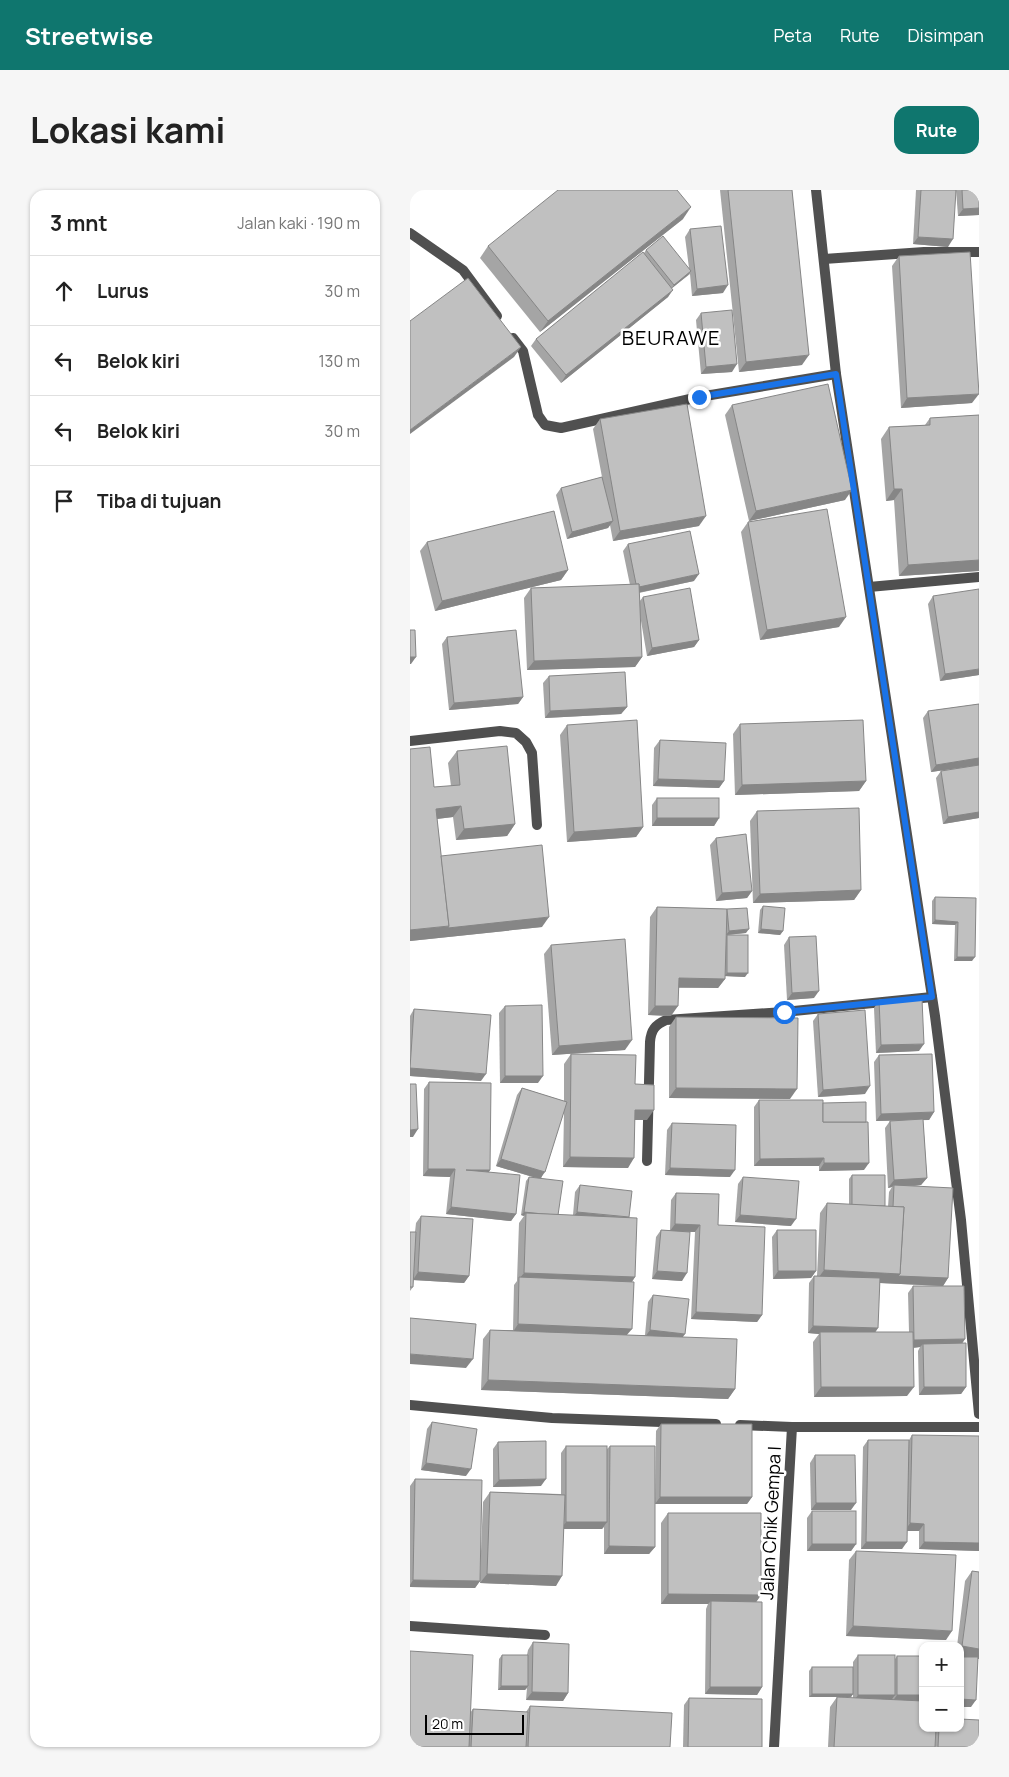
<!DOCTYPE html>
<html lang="id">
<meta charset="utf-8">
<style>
:root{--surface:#fff;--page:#f6f6f6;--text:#222;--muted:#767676;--line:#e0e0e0;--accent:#0f766e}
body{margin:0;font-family:Manrope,sans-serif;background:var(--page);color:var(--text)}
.controls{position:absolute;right:15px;bottom:15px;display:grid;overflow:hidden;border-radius:10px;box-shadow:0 1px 4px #0004}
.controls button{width:45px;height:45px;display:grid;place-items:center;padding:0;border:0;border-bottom:1px solid var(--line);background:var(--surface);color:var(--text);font:25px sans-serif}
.scale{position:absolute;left:15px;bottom:12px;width:99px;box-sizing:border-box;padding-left:5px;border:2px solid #000;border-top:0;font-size:14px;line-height:18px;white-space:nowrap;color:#000;-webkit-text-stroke:4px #fff;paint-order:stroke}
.stop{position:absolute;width:15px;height:15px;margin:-11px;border:4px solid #1a73e8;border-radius:50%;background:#fff}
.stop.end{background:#1a73e8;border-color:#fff;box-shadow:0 1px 5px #0008}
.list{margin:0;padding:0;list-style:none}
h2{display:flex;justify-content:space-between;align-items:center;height:65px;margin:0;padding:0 20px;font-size:21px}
h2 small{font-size:16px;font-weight:400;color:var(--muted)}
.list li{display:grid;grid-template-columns:32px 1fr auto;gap:15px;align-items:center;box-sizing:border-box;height:70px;padding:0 20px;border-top:1px solid var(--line)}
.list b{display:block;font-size:19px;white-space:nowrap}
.list em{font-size:16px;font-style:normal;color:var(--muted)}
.icon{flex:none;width:28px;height:28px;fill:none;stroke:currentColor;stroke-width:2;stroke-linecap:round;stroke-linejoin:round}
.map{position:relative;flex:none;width:569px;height:1557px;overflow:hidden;border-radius:15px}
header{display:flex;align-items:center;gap:30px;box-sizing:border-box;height:70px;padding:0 25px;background:var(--accent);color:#fff}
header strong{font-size:24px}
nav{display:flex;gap:28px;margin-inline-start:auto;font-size:18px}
.intro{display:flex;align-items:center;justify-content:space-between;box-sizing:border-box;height:120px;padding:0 30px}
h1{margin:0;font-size:35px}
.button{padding:12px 22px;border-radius:15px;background:var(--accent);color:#fff;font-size:18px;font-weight:700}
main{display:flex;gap:30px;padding:0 30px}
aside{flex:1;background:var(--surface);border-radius:15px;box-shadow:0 1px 4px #0004}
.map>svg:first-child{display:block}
</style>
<header>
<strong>Streetwise</strong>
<nav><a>Peta</a><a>Rute</a><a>Disimpan</a></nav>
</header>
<div class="intro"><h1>Lokasi kami</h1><a class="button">Rute</a></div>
<main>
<aside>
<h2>3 mnt<small>Jalan kaki · 190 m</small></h2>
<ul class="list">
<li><svg class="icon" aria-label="ahead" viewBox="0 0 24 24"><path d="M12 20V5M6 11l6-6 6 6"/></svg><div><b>Lurus</b></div><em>30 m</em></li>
<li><svg class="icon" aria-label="left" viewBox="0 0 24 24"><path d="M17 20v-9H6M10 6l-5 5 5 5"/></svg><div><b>Belok kiri</b></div><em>130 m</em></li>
<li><svg class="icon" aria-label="left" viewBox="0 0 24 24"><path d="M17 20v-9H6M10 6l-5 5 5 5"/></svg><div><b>Belok kiri</b></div><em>30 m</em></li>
<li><svg class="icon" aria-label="arrive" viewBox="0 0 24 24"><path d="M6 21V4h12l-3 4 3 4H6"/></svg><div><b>Tiba di tujuan</b></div></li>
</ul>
</aside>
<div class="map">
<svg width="569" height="1557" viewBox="0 0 569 1557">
<rect width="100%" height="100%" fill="#fff"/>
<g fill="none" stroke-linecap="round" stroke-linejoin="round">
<g stroke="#505050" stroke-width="10">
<path d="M406 0 426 184 525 826 551 1030 569 1224"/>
<path d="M0 43 53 80 87 126"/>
<path d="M414 69 514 62H569"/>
<path d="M103 148 113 161 128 225 135 235 151 238 289 207 426 184"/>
<path d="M459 397 569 387"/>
<path d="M0 551 90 541 106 543 116 552 122 563 127 635"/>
<path d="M237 971 240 852C241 840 245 835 256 830L374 822 522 807"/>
<path d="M0 1215 142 1228 306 1234"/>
<path d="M330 1235 382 1237"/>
<path d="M0 1436 135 1445"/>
<path d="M364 1557 382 1237H569"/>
</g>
</g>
<g fill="#a5a5a5">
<path d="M310 0H382L392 175 329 182Z"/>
<path d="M506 0H546L538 57 503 54Z"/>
<path d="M546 0H569V25L548 26Z"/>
<path d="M273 29 130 142 70 68 78 56Z"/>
<path d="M280 39 313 103 282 106 280 84 262 98 258 107 151 193 121 156 126 149 234 63 236 60 279 78 275 47Z"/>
<path d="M489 66 562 213 491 218 482 76Z"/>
<path d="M291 123 322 182 291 184 286 130Z"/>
<path d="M322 215 435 310 339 331 315 225Z"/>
<path d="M569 225V381L489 386 484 310 476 311 471 249 479 237 515 235 520 228Z"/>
<path d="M190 229 289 336 203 351 200 335 198 338 157 349 146 305 151 298 192 287 183 239Z"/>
<path d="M338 332 429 437 350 450 331 342Z"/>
<path d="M17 352 158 380 151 390 25 421 10 361Z"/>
<path d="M218 354 284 391 229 403V412L233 407 289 450 284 457 237 466 230 425 232 467 225 477 117 480 114 408 121 398 220 395 213 361Z"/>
<path d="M523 406 569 485 530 491 518 414Z"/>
<path d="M37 447 113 507 108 514 39 520 32 454Z"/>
<path d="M139 486 217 517 211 524 135 528 133 493Z"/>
<path d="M569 514V628L533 634 526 588 531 581 563 576 521 582 513 528 518 521Z"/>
<path d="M330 534 456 591 449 601 325 605 323 544Z"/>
<path d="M157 535 233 637 226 647 157 652 150 545Z"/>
<path d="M250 550 314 591 309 598 243 596 244 558Z"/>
<path d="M0 559 24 597 41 596 38 573 47 561 105 634 97 646 46 650 43 627 27 629 31 666 132 737 0 751Z"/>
<path d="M247 608 309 628 304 636H242V615Z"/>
<path d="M347 621 451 700 444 710 343 713 340 631Z"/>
<path d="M306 648 342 701 337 708 306 711 300 655Z"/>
<path d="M525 707 566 708 562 771H544L545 735 522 734V711Z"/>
<path d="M353 716 373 741 370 745 348 743 350 720Z"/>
<path d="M247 717 317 719 336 743 316 745V746L317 745 335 787 315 786V789L308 798H269L261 826 238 825 240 727Z"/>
<path d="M379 747 404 808 377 810 374 755Z"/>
<path d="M141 755 215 860 142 865 134 764Z"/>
<path d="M469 810 509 861 466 863 464 818Z"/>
<path d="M95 816 128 893H90L89 823Z"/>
<path d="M4 819 71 891 0 886V826Z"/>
<path d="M408 824 455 904 408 907 403 831Z"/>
<path d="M266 827 380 909 259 908V837Z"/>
<path d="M161 864 225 894 237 930H225L218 978 153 977 154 922 131 989 148 1025H163L165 1002 170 995 219 1027 225 1087 222 1092 217 1145H235L238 1112 243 1105 273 1147 325 1199 318 1209 71 1200 73 1149 80 1140H103L104 1095 107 1091 109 1033 114 1026 111 1025 116 991 119 987 126 988 86 976 107 905 112 898 154 911V874Z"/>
<path d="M469 865 524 922 519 930H513L517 988 511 995 505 996 538 1088 533 1096 470 1093 465 1142H499L498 1103 503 1096 552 1153 556 1197 551 1204 509 1205 508 1161 510 1157 504 1158 497 1206 404 1207 403 1152 409 1144 398 1143 399 1093 404 1086H407L410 1023 417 1013 439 1015V989L442 985 475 1016H474L478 1017 479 1002 482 997 478 998 475 938 480 931 488 930 466 931 464 872Z"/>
<path d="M19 892 80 980 79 982 106 1024 101 1031 36 1024 40 987 13 986 14 899Z"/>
<path d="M349 910 413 913 454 980 409 981V976H344V917Z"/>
<path d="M262 933 320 987 255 985 257 940Z"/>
<path d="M333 987 381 1036 325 1032 328 994Z"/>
<path d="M266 1003 308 1035 352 1125 347 1132 281 1129 285 1042H278L272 1091 242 1089 246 1047 251 1040H260L261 1010Z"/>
<path d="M11 1026 59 1086 54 1093 3 1090V1097L0 1101V1042H5L6 1033Z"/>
<path d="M367 1040 406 1081 401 1088 363 1089 362 1047Z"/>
<path d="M22 1232 56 1286 11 1280 17 1239Z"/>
<path d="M251 1234 342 1307 337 1314H245L246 1241Z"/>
<path d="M502 1245 569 1361 509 1359V1341H497L492 1359H451L453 1257 458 1250H499Z"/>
<path d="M88 1252 131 1296 83 1297V1259Z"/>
<path d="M156 1256 197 1259 200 1256 245 1357 239 1364H194V1337L192 1339H154L146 1396 70 1393V1391L65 1398 0 1397V1296L5 1289 70 1386 73 1312 80 1302 151 1304V1263Z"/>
<path d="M405 1265 441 1320H401L400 1273Z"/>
<path d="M402 1321 446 1354 441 1361H397V1328Z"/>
<path d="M258 1323 351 1405 346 1412 352 1497 347 1505 295 1504 296 1419 298 1414H251V1333Z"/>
<path d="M446 1361 536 1450 436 1446 439 1370Z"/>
<path d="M562 1381 569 1382V1469H568L561 1517H550V1456H547L555 1391Z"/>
<path d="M123 1452 158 1503 153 1511 116 1510 117 1498 115 1500H88L89 1469 92 1465H117L118 1460Z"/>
<path d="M448 1465 485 1469 487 1466 513 1538H550L569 1557H418L420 1517 427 1507 443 1508V1504L441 1507H399V1481L402 1477H443V1472Z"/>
<path d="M279 1508 352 1557H273L274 1515Z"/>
<path d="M120 1516 260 1557H0L60 1523 63 1519 116 1522Z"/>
</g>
<g fill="#868686">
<path d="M281 17 273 29 130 142 138 131Z"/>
<path d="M569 18V25L548 26 553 19Z"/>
<path d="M508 47 543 49 538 57 503 54Z"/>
<path d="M281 81 278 85 261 99 264 95Z"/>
<path d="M318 95 313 103 282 106 287 99Z"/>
<path d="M263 100 258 107 151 193 156 185Z"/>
<path d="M111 157 104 167 0 244V240Z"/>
<path d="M399 165 392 175 329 182 336 172Z"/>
<path d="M327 174 322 182 291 184 296 177Z"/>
<path d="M569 204 562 213 491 218 497 208Z"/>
<path d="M484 299H492L484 310 476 311Z"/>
<path d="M442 300 435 310 339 331 346 321Z"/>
<path d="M296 326 289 336 203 351 210 341Z"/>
<path d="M203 331 198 338 157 349 162 342Z"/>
<path d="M569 370V381L489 386 498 375Z"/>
<path d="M158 380 151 390 25 421 32 411Z"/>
<path d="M289 384 284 391 222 404 227 397Z"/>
<path d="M436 427 429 437 350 450 357 440Z"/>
<path d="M289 450 284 457 237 466 242 458Z"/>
<path d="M0 467H6L1 474H0Z"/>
<path d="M232 467 225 477 117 480 124 471Z"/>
<path d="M569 479V485L530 491 535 484Z"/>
<path d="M113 507 108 514 39 520 44 513Z"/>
<path d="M217 517 211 524 135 528 140 521Z"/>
<path d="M569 568V575L521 582 526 575Z"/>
<path d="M248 589 314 591 309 598 243 596Z"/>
<path d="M456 591 449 601 325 605 332 595Z"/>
<path d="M51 616 43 627 18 630 26 619Z"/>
<path d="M569 622V628L533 634 538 627Z"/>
<path d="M247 628H309L304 636H242Z"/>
<path d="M105 634 97 646 46 650 54 639Z"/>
<path d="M233 637 226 647 157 652 164 642Z"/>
<path d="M451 700 444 710 343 713 350 704Z"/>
<path d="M342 701 337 708 306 711 312 703Z"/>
<path d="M139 727 132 737 0 751V740Z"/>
<path d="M525 730 548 732 545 735 522 734Z"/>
<path d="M339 739 336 743 316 745 319 741Z"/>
<path d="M351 739 373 741 370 745 348 743Z"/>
<path d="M547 767H565L562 771H544Z"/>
<path d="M317 783H338L335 787 314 786Z"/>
<path d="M269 788 315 789 308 798 262 797Z"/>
<path d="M409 801 404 808 377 810 382 803Z"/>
<path d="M245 816H268L261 826 238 825Z"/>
<path d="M222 850 215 860 142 865 149 856Z"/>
<path d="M514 854 509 861 466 863 471 855Z"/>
<path d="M0 878 76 884 71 891 0 886Z"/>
<path d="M95 886H133L128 893H90Z"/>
<path d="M460 896 455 904 408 907 413 900Z"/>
<path d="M266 898 387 899 380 909 259 908Z"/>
<path d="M225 920H244L237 930H219Z"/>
<path d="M524 922 519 930 466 931 471 924Z"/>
<path d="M8 939 3 947H0V940Z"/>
<path d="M160 967 224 968 218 978 153 977Z"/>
<path d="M414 968 409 976H344L350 969Z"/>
<path d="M91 969 135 982 130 989 86 976Z"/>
<path d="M414 973H459L454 980 409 981Z"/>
<path d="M260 978 325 980 320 987 255 985Z"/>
<path d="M18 979H45L40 987 13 986Z"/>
<path d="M56 980H80L75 987Z"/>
<path d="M517 988 511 995 484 997V995L482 997 478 998 484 990Z"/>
<path d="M41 1017 106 1024 101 1031 36 1024Z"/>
<path d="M114 1022 148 1026 116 1023 114 1026 111 1025Z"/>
<path d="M167 1022 219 1028 162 1029Z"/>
<path d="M330 1025 386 1029 381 1036 325 1032Z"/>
<path d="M265 1034 290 1035 285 1042 260 1041Z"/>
<path d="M414 1080 490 1084 538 1088 533 1096 407 1090Z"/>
<path d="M247 1081 277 1083 272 1091 242 1089Z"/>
<path d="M368 1081H406L401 1088 363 1089Z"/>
<path d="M8 1082 59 1086 54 1093 3 1090Z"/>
<path d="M114 1083 225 1087 218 1097 109 1089Z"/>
<path d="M286 1122 352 1125 347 1132 281 1129Z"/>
<path d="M108 1134 222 1139 216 1146 103 1142Z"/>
<path d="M403 1136 468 1138 463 1146 410 1142 409 1144 398 1143Z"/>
<path d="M240 1140 275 1144 270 1151 235 1147Z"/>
<path d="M555 1149 550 1157 513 1154 510 1157 499 1158 504 1150Z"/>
<path d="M0 1164 63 1169 56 1178 0 1174Z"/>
<path d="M78 1190 325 1199 318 1209 71 1200Z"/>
<path d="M411 1197H504L497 1206 404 1207Z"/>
<path d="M514 1197H556L551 1204 509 1205Z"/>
<path d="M16 1273 61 1279 56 1286 11 1280Z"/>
<path d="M136 1289 131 1296 83 1297 89 1290Z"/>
<path d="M250 1307H342L337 1314H245Z"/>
<path d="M406 1313H446L441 1320H401Z"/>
<path d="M156 1332H197L192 1339H151Z"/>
<path d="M500 1333 514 1334 509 1341H495Z"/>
<path d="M456 1352H497L492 1359H451Z"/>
<path d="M514 1352 569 1353V1361L509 1359Z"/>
<path d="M402 1354H446L441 1361H397Z"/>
<path d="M199 1356 245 1357 239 1364H194Z"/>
<path d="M77 1384 152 1386 146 1396 70 1393Z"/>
<path d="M3 1390 70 1391 65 1398 0 1397V1395Z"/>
<path d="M258 1404 351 1405 344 1415 301 1411 298 1414H251Z"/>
<path d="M443 1436 542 1441 536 1450 436 1446Z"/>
<path d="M552 1456 569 1459V1469L550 1467V1460Z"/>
<path d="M91 1496H118L115 1500H88Z"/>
<path d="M300 1497H352L347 1505 295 1504Z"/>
<path d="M122 1502 158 1503 153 1511 116 1510Z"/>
<path d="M402 1504H443L441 1507H399Z"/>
<path d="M448 1505H485L480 1512H443Z"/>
<path d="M487 1505H513V1512H482Z"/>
<path d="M550 1509 566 1510 561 1517H550Z"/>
</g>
<g fill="#c0c0c0" stroke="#868686">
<path d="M148 0H267L281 17 138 131 78 56Z"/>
<path d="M318 0H382L399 165 336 172Z"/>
<path d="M511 0H546L543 49 508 47Z"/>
<path d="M552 0H569V18L553 19Z"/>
<path d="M311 36 318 95 287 99 280 39Z"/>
<path d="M253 46 281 81 264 95 236 60Z"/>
<path d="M233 62 263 100 156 185 126 149Z"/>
<path d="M560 62 569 204 497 208 489 66Z"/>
<path d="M58 88 111 157 0 240V131Z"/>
<path d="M322 120 327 174 296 177 291 123Z"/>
<path d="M418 194 442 300 346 321 322 215Z"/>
<path d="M277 214 296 326 210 341 190 229Z"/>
<path d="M569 225V370L498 375 492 299H484L479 237 520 235V228Z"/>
<path d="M192 287 203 331 162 342 151 298Z"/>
<path d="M417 319 436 427 357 440 338 332Z"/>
<path d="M144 321 158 380 32 411 17 352Z"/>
<path d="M280 341 289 384 229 397V394H226L218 354Z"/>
<path d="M229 394 232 467 124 471 121 398Z"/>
<path d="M280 398 289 450 242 458 233 407Z"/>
<path d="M569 399V479L535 484 523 406Z"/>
<path d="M0 440H5L6 467H0Z"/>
<path d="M106 440 113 507 44 513 37 447Z"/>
<path d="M215 482 217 517 140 521 139 486Z"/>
<path d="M569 514V568L526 575 518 521Z"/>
<path d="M227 530 233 637 164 642 157 535Z"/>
<path d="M453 530 456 591 332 595 330 534Z"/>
<path d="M250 550 316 553 314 591 248 589Z"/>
<path d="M97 556 105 634 54 639 51 616 26 619 39 736 0 740V559L20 557 24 597 50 595 47 561Z"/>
<path d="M569 575V622L538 627 531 581Z"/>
<rect x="247" y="608" width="62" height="20"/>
<path d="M449 618 451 700 350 704 347 621Z"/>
<path d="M336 644 342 701 312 703 306 648Z"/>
<path d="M132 655 139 727 38 738 39 736 31 666Z"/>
<path d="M525 707 566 708 565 767H547L548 732 525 730Z"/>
<path d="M353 716 375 718 373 741 351 739Z"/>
<path d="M247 717 317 719 315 789 269 788 268 816H245Z"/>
<path d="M337 718 339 739 319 741 317 719Z"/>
<rect x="317" y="745" width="21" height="38"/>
<path d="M406 746 409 801 382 803 379 747Z"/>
<path d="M215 749 222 850 149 856 141 755Z"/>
<path d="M512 809 514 854 471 855 469 810Z"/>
<path d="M132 815 133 886H95V816Z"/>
<path d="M4 819 81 825 76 884 0 878Z"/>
<path d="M455 820 460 896 413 900 408 824Z"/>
<path d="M266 827 388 828 387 899 266 898Z"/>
<path d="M161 864 226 865 225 894 244 895V920H225L224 968 160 967Z"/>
<path d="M522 864 524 922 471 924 469 865Z"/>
<path d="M19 892 81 893 80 980H56L110 985 106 1024 41 1017 45 979H18Z"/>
<path d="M0 894H6L8 939 0 940Z"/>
<path d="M112 898 157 912 135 982 91 969Z"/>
<path d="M349 910H413V932H458L459 973H414V968L350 969Z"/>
<path d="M456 912V932H413V913Z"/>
<path d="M513 929 517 988 484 990 480 931Z"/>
<path d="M262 933 326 935 325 980 260 978Z"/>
<path d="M442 985H475V1016L442 1015Z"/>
<path d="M119 987 153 991 148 1025 133 1024 114 1022Z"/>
<path d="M333 987 389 991 386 1029 330 1025Z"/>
<path d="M170 995 222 1001 219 1027 167 1022Z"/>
<path d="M484 995 543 998 538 1088 488 1086 490 1084 494 1017H483Z"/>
<path d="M266 1003 309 1004 308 1035 355 1037 352 1125 286 1122 290 1035 265 1034Z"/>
<path d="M417 1013 494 1017 490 1084 414 1080Z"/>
<path d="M116 1023 227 1028 225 1087 114 1083Z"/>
<path d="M11 1026 63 1029 59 1086 8 1082Z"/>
<path d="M251 1040 280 1042 277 1083 247 1081Z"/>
<path d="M367 1040H406V1081H368Z"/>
<path d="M0 1042H6L3 1097H0Z"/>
<path d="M404 1086 470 1088 468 1138 403 1136Z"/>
<path d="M109 1087 224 1092 222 1139 108 1134Z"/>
<path d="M503 1096H554L555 1149 504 1150Z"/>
<path d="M243 1105 279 1109 275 1144 240 1140Z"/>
<path d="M0 1128 66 1134 63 1169 0 1164Z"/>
<path d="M80 1140 327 1149 325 1199 78 1190Z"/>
<path d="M410 1142H503L504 1197H411Z"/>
<path d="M556 1153V1197H514L513 1154Z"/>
<path d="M22 1232 67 1239 61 1279 16 1273Z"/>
<path d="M251 1234H342V1307H250Z"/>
<path d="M502 1245 569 1246V1353L514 1352V1334L500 1333Z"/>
<path d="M458 1250H499L497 1352H456Z"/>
<path d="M136 1251V1289L89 1290 88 1252Z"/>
<rect x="156" y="1256" width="41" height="76"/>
<path d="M200 1256H245V1357L199 1356Z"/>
<path d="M405 1265H445L446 1313H406Z"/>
<path d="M5 1289 72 1290 70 1391 3 1390Z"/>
<path d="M80 1302 155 1305 152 1386 77 1384Z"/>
<rect x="402" y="1321" width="44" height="33"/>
<path d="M258 1323H351V1405L258 1404Z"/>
<path d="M446 1361 546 1365 542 1441 443 1436Z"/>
<path d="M562 1381 569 1382V1459L552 1456Z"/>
<path d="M301 1411 352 1412V1497H300Z"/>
<path d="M123 1452 159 1454 158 1503 122 1502Z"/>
<path d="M0 1461 63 1465 59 1557H0Z"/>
<path d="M92 1465H118V1496H91Z"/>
<rect x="448" y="1465" width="37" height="40"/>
<rect x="487" y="1466" width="26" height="39"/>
<path d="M550 1467H568L566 1510 550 1509Z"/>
<rect x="402" y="1477" width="41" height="27"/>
<path d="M427 1507 513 1511V1538H526L525 1557H424Z"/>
<path d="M279 1508 352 1509V1557H278Z"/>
<path d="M120 1516 262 1523 260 1557H118Z"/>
<path d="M63 1519 118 1522 116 1557H61Z"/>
<path d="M550 1529 569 1530V1557H528L529 1538H550Z"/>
</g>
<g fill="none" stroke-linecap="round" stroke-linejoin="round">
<path stroke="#1a73e8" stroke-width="6" d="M289 207 426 184 522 807 374 822"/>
</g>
<g text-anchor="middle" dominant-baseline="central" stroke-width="5" stroke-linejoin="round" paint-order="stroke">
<g font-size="18" fill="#000" stroke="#fff">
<text transform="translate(360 1333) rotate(-87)">Jalan Chik Gempa I</text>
</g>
<g font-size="20" letter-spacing="1" fill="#000" stroke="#fff">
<text x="261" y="147">BEURAWE</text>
</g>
</g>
</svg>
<div class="controls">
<button>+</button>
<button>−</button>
</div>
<div class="scale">20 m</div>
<div class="stop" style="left:374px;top:822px"></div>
<div class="stop end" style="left:289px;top:207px"></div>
</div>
</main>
